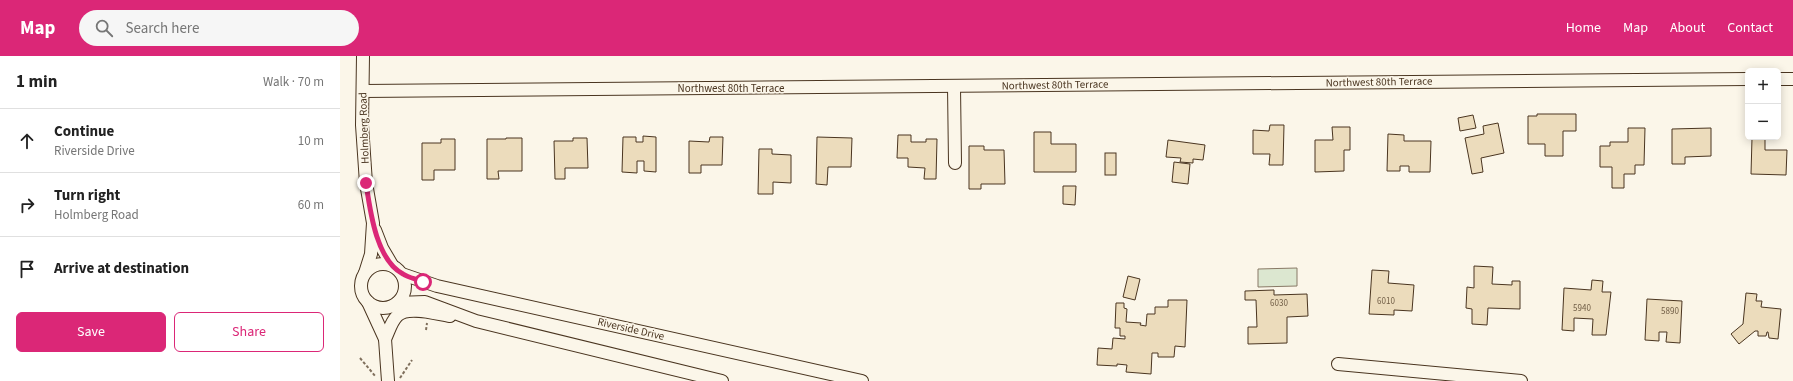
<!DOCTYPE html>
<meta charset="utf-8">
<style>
:root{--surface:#fff;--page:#f6f6f6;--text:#222;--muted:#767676;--line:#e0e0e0;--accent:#db2777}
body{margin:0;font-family:"Source Sans 3",sans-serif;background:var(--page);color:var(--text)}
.controls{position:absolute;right:12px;top:12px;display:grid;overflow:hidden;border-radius:6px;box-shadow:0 2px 10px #0003}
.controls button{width:36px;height:36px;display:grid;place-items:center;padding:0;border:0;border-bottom:1px solid var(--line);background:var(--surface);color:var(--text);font:20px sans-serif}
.stop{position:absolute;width:12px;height:12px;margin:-9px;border:3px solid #db2777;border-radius:50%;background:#fff}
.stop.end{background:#db2777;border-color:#fff;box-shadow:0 1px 4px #0008}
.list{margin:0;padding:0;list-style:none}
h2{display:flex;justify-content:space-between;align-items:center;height:52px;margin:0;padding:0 16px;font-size:17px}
h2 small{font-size:13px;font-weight:400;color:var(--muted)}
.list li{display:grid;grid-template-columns:26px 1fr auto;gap:12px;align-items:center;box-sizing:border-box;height:64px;padding:0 16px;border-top:1px solid var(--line)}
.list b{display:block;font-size:15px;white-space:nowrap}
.list p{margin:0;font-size:13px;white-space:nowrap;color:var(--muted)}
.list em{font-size:13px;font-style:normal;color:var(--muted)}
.actions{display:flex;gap:8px;padding:12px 16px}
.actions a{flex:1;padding:9px 0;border:1px solid var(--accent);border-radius:6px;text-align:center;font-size:14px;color:var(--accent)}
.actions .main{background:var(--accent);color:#fff}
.icon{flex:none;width:22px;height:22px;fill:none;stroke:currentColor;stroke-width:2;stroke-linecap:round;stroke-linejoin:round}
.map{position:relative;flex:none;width:1453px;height:325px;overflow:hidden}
header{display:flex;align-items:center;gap:24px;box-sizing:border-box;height:56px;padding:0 20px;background:var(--accent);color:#fff}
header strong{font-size:19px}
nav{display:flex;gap:22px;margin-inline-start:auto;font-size:14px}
.search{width:280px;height:36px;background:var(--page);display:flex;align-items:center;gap:10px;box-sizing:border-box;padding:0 14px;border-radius:22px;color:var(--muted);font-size:15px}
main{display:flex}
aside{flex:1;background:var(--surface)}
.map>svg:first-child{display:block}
</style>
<header>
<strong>Map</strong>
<div class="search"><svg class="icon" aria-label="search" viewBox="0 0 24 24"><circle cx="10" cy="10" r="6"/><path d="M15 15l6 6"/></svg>Search here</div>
<nav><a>Home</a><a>Map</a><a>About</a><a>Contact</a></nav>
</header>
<main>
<aside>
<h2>1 min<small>Walk · 70 m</small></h2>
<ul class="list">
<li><svg class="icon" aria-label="ahead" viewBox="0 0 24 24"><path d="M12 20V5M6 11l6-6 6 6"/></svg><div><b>Continue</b><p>Riverside Drive</p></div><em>10 m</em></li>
<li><svg class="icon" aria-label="right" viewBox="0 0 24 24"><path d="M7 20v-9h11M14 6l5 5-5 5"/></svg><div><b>Turn right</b><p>Holmberg Road</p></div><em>60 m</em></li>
<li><svg class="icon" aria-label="arrive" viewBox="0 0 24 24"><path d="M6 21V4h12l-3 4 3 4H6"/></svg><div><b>Arrive at destination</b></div></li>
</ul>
<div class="actions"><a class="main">Save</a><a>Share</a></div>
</aside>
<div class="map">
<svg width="1453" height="325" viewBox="0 0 1453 325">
<rect width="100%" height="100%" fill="#fbf6e9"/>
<path fill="#dce7d0" stroke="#887966" d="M957 212V230L918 231V213Z"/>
<g fill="#ecdcbc" stroke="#4a3520">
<path d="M1197 58H1236V75H1223V100H1205V88H1188V60H1197Z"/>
<path d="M1133 59 1136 72 1120 75 1118 62Z"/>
<path d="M1158 67 1164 97 1141 102 1143 116 1132 118 1125 82 1144 78 1143 70Z"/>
<path d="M930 69H944L943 109H929L930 98H913V74L929 75Z"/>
<path d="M992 71H1010V94H1004V115L975 116V84H993Z"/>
<path d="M1288 72H1305L1304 109H1295V118H1284V132H1272V111H1260V90H1270V86H1288Z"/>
<path d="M1371 72V100L1345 101V108H1332V73Z"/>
<path d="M694 76H711V88H736V116H694Z"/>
<path d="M1048 78 1064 79V85H1091L1090 116H1069V110H1060V115H1047Z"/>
<path d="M558 79H571V86H586V83H597L596 123H584L585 112 568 111V102H557Z"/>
<path d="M303 80 316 81V116L304 115V105H297V117L282 116 283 81H296V86H303Z"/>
<path d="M370 81H383L382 109H361V117H349V85L369 86Z"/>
<path d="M477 81 512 82 511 111H488L487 129 476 128Z"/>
<path d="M166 82H182V115H158L159 123H147V83H166Z"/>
<path d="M233 82H247L248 112H225V123H215L214 85H233Z"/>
<path d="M1412 82H1425V94H1447L1446 119 1411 118Z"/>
<path d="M101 83H115V114H94V124H82V87H101Z"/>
<path d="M828 84 865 89 863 104 853 103V107L840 106 841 102 826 101Z"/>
<path d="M629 90H644V94H664L665 128H641V133H629Z"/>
<path d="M419 93H432V98L451 99V127L433 126V138H418Z"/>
<rect x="765" y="97" width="11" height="22"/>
<path d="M834 106 850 108 848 128 832 126Z"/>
<path d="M723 130H736L735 149 723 148Z"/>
<path d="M1134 210 1153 211 1152 228 1172 229V225H1180V253L1148 252 1147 269 1132 268V253L1126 252 1127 231 1134 232Z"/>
<path d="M1032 214 1049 215 1048 227 1074 229 1072 255 1054 254V259L1029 258Z"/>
<path d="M788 220 800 223 795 244 783 241Z"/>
<path d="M1252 224 1263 225 1262 236H1271L1266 279H1252L1253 263 1234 262V275L1222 274 1224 232 1251 234Z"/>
<path d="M934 234V239L967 238 968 260 947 261V287L908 288V271H917L916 244H905V235Z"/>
<path d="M1406 237 1417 238 1416 245H1422L1421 251 1441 253 1438 283 1429 282 1428 276H1427L1426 280H1418V275H1415L1399 288 1391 278 1403 268Z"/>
<path d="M1307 243 1342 245 1340 287 1326 286 1327 276H1319V285L1305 284Z"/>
<path d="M828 244H847L845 291 835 290 834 301H818V297H812L811 318 786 316 787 309 777 308V310L757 309 758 292 772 293 773 282 785 283V280H780V272H775L776 247H784V252L787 253 786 266 801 267 800 269 806 270 807 258H815V251H828Z"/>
</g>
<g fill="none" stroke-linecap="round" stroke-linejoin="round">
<g stroke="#4a3520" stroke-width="14">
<g id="minor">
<path d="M23 0 22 69 26 127 33 167 31 198 25 217"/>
<path d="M1438 23H1453"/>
<path d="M614 31 615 107"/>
<path d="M23 35 1408 23"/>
<path d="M35 174 42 192 52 209"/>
<circle cx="43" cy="230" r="22"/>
<path d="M62 218 97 230 522 325"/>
<path d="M28 246 45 283 48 325"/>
<path d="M57 247 85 246 136 265 382 325"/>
<path d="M45 283C49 275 51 266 57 260 67 249 97 258 110 260"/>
<path d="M998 308 1181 325"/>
</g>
</g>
<g stroke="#7f6f5c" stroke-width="2" stroke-dasharray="3 2" stroke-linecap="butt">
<path d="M86 274 87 267"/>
<path d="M20 302 36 321"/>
<path d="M60 322 72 304"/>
</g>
<use href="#minor" stroke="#fbf6e9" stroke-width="12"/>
</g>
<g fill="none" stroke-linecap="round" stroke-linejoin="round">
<path stroke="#db2777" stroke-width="5" d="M26 127C30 154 36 204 63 218 69 222 77 223 83 226"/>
</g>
<g text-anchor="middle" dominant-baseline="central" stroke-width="3" stroke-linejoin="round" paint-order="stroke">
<g font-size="9" fill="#725f47">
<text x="1046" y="245">6010</text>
<text x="939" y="247">6030</text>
<text x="1242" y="252">5940</text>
<text x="1330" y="255">5890</text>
</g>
<g font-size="11" fill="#4a3520" stroke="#fbf6e9">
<text transform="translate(1039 26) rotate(-1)">Northwest 80th Terrace</text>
<text transform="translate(715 29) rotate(-1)">Northwest 80th Terrace</text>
<text x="391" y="32">Northwest 80th Terrace</text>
<text transform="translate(24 72) rotate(-92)">Holmberg Road</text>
<text transform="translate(291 273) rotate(13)">Riverside Drive</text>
</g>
</g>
</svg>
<div class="controls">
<button>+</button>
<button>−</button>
</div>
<div class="stop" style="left:83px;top:226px"></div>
<div class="stop end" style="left:26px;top:127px"></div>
</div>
</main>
